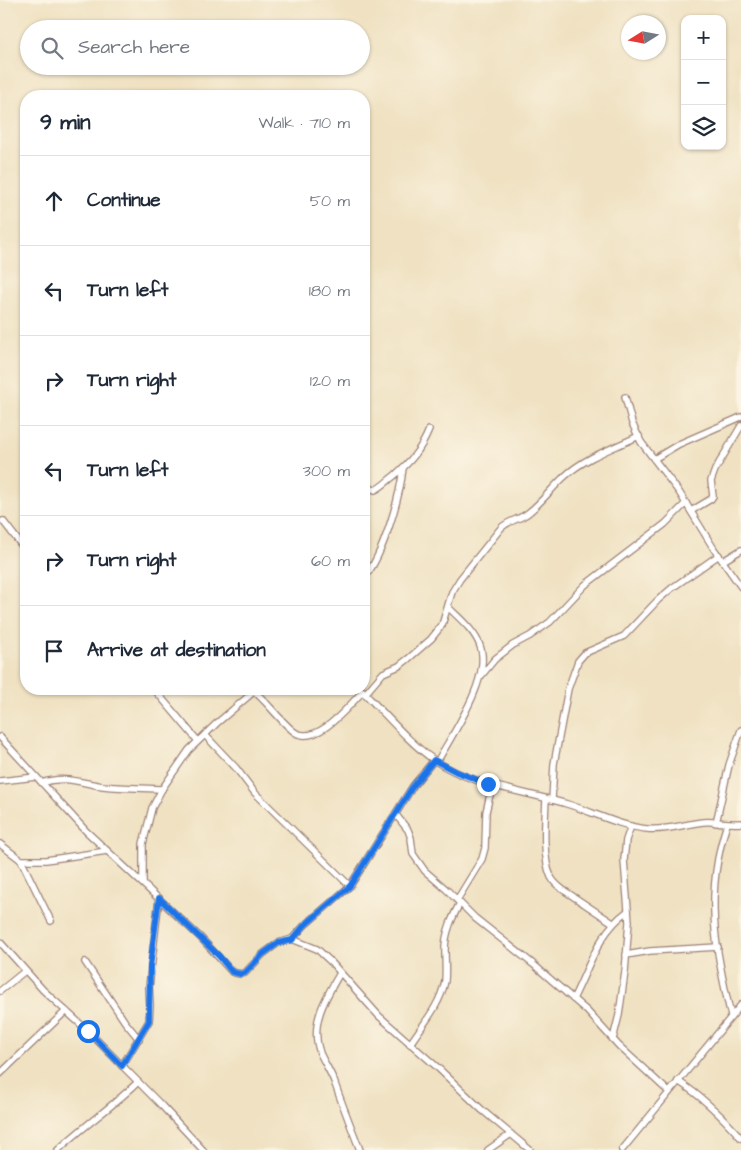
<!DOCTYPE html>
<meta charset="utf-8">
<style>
:root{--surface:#fff;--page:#f2f2f3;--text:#1f2937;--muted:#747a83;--line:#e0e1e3}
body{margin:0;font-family:"Architects Daughter",sans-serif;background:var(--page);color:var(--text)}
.controls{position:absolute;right:15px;top:15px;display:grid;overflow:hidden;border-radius:10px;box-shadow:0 1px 4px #0004}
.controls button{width:45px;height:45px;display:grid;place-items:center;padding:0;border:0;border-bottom:1px solid var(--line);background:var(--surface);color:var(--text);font:25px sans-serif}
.compass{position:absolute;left:621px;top:15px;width:45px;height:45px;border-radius:50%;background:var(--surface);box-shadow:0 1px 4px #0004;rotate:259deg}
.stop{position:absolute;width:15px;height:15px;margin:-11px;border:4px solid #1a73e8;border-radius:50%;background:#fff}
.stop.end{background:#1a73e8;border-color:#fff;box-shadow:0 1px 5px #0008}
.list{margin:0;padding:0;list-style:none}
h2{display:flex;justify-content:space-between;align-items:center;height:65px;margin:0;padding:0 20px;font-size:21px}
h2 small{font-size:16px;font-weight:400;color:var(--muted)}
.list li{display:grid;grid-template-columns:32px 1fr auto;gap:15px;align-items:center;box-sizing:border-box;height:90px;padding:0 20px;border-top:1px solid var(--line)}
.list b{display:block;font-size:19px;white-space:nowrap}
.list em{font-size:16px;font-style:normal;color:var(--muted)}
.icon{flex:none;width:28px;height:28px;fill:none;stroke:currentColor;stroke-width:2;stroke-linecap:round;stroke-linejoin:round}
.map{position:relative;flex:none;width:741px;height:1150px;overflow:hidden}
.search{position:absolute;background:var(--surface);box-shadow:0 1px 4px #0004;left:20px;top:20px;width:350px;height:55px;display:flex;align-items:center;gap:12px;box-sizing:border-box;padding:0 18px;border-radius:28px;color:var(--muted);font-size:19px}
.panel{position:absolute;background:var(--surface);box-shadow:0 1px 4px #0004;left:20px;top:90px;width:350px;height:605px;border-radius:20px}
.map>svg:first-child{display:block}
</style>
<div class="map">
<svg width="741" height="1150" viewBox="0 0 741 1150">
<rect width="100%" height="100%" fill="#fcf5e5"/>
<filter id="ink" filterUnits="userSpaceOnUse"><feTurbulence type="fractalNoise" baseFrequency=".02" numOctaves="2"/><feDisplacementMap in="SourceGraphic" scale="10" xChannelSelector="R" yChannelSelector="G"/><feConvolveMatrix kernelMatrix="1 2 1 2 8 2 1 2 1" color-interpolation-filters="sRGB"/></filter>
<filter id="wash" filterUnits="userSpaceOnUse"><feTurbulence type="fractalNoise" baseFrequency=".0096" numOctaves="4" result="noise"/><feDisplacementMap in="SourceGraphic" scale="20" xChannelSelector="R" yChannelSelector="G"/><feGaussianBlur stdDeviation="1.12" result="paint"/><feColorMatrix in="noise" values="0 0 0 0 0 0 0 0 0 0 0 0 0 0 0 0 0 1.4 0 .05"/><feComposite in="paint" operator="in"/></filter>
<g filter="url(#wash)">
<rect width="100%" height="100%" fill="#efe1c1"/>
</g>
<g filter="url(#ink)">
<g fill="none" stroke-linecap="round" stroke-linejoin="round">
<g stroke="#9c8076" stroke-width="8">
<g id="street">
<path d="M625 397 632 423 641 442 679 492 714 549 741 587"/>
<path d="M654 459 679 444 741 417"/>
<path d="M364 486 375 490C382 487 387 481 394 476 410 462 421 450 429 430"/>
<path d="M691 511 711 499 713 496 711 481 715 470 741 426"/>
<path d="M3 521 26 551"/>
<path d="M723 561 741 550"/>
<path d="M364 578C383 556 400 497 403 468"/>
<path d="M481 676 495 659 513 645 530 636 550 622 585 585 665 524 686 503"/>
<path d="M154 689 198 741"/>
<path d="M360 689C383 711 408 742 434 760 472 786 524 791 567 804 593 812 619 826 647 829 666 831 684 824 703 822 715 821 728 824 741 823"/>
<path d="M254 691C268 703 278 718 292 730 314 750 349 706 363 691"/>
<path d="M365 694 383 673 399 666 408 659 431 639 442 625 452 592 460 579 501 528C509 520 519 520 528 513 541 503 551 489 564 477 584 458 613 448 639 436"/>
<path d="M205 735 236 768 255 793 350 886"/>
<path d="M0 737 86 831 201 938 232 972 240 974 245 973 263 954 278 943 292 939 317 949 331 962 379 1016 437 1067 482 1110 530 1150"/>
<path d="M437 762C453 733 492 677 480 646 475 631 459 618 448 607"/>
<path d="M0 781 36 777"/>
<path d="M42 783C64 775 81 783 103 786 123 788 142 788 162 789"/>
<path d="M546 799C545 821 542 857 551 877 554 883 558 886 562 889L613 923"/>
<path d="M552 800 554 764 568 689 578 661 585 653 624 636 658 600 672 588 719 555"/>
<path d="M396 815 408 830 411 838 413 854 425 871 447 890 475 918 533 964 587 1011 619 1046 669 1092"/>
<path d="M716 823 729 765 741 730"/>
<path d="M727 824C704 893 715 947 731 1016"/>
<path d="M0 844 21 860H46L107 851"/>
<path d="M21 860 51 921"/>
<path d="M143 883V844L152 808 162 789 189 750 217 723 257 689"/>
<path d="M457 900 482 859 485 848 486 812 489 799 493 785"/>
<path d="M292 939 305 925 350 886 413 786 434 760"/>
<path d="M0 942 43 990 88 1031 162 1106 203 1150"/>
<path d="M626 955 650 951 718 947"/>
<path d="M85 962 125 1022 139 1039"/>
<path d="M340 973C326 997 309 1024 320 1053 324 1062 330 1071 334 1081 342 1104 351 1127 360 1150"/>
<path d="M0 991 25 971"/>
<path d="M573 999C589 968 598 932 628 911"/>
<path d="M613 1039 619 1015 625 972 629 922 624 860 626 840 631 826"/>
<path d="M410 1044C423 1024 440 1006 445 981 446 971 445 960 445 950 445 933 452 918 460 903"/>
<path d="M122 1066 149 1021 150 1005 149 987 159 898"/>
<path d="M0 1074 66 1011"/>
<path d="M678 1081C703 1097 722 1116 741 1138"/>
<path d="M58 1150C84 1126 113 1106 138 1082"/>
<path d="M488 1150 511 1134"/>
<path d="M622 1150 741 1005"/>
</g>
</g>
<use href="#street" stroke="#fff" stroke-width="5.5"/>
</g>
</g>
<g fill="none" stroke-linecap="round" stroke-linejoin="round" filter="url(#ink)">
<path stroke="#1a73e8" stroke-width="6" d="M88 1031 122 1066 149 1021 150 967 159 898 219 956 232 972 240 974 245 973 263 954 278 943 292 940 305 925 350 886 413 786 434 760 457 772 488 784"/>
</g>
</svg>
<div class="controls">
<button>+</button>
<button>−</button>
<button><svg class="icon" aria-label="layers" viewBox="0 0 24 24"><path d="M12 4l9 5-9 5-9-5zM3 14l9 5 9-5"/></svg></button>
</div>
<svg class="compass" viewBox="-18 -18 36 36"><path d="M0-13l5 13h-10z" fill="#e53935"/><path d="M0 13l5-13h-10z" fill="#747a83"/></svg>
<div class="stop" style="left:88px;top:1031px"></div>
<div class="stop end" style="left:488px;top:784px"></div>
<div class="search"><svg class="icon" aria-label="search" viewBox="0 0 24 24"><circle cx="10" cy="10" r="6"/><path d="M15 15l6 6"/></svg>Search here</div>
<section class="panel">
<h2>9 min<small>Walk · 710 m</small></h2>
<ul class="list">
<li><svg class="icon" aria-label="ahead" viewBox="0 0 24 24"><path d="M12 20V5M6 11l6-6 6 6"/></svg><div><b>Continue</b></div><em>50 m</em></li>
<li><svg class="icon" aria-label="left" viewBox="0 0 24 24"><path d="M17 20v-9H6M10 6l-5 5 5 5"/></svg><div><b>Turn left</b></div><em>180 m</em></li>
<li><svg class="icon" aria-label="right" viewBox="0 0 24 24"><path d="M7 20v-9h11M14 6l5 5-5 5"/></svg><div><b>Turn right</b></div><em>120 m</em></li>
<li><svg class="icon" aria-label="left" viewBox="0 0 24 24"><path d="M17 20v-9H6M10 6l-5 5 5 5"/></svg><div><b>Turn left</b></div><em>300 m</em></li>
<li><svg class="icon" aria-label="right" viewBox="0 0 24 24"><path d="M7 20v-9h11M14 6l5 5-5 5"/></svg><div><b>Turn right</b></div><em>60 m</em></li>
<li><svg class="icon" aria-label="arrive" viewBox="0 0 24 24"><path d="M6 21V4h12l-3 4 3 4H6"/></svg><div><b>Arrive at destination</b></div></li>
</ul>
</section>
</div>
